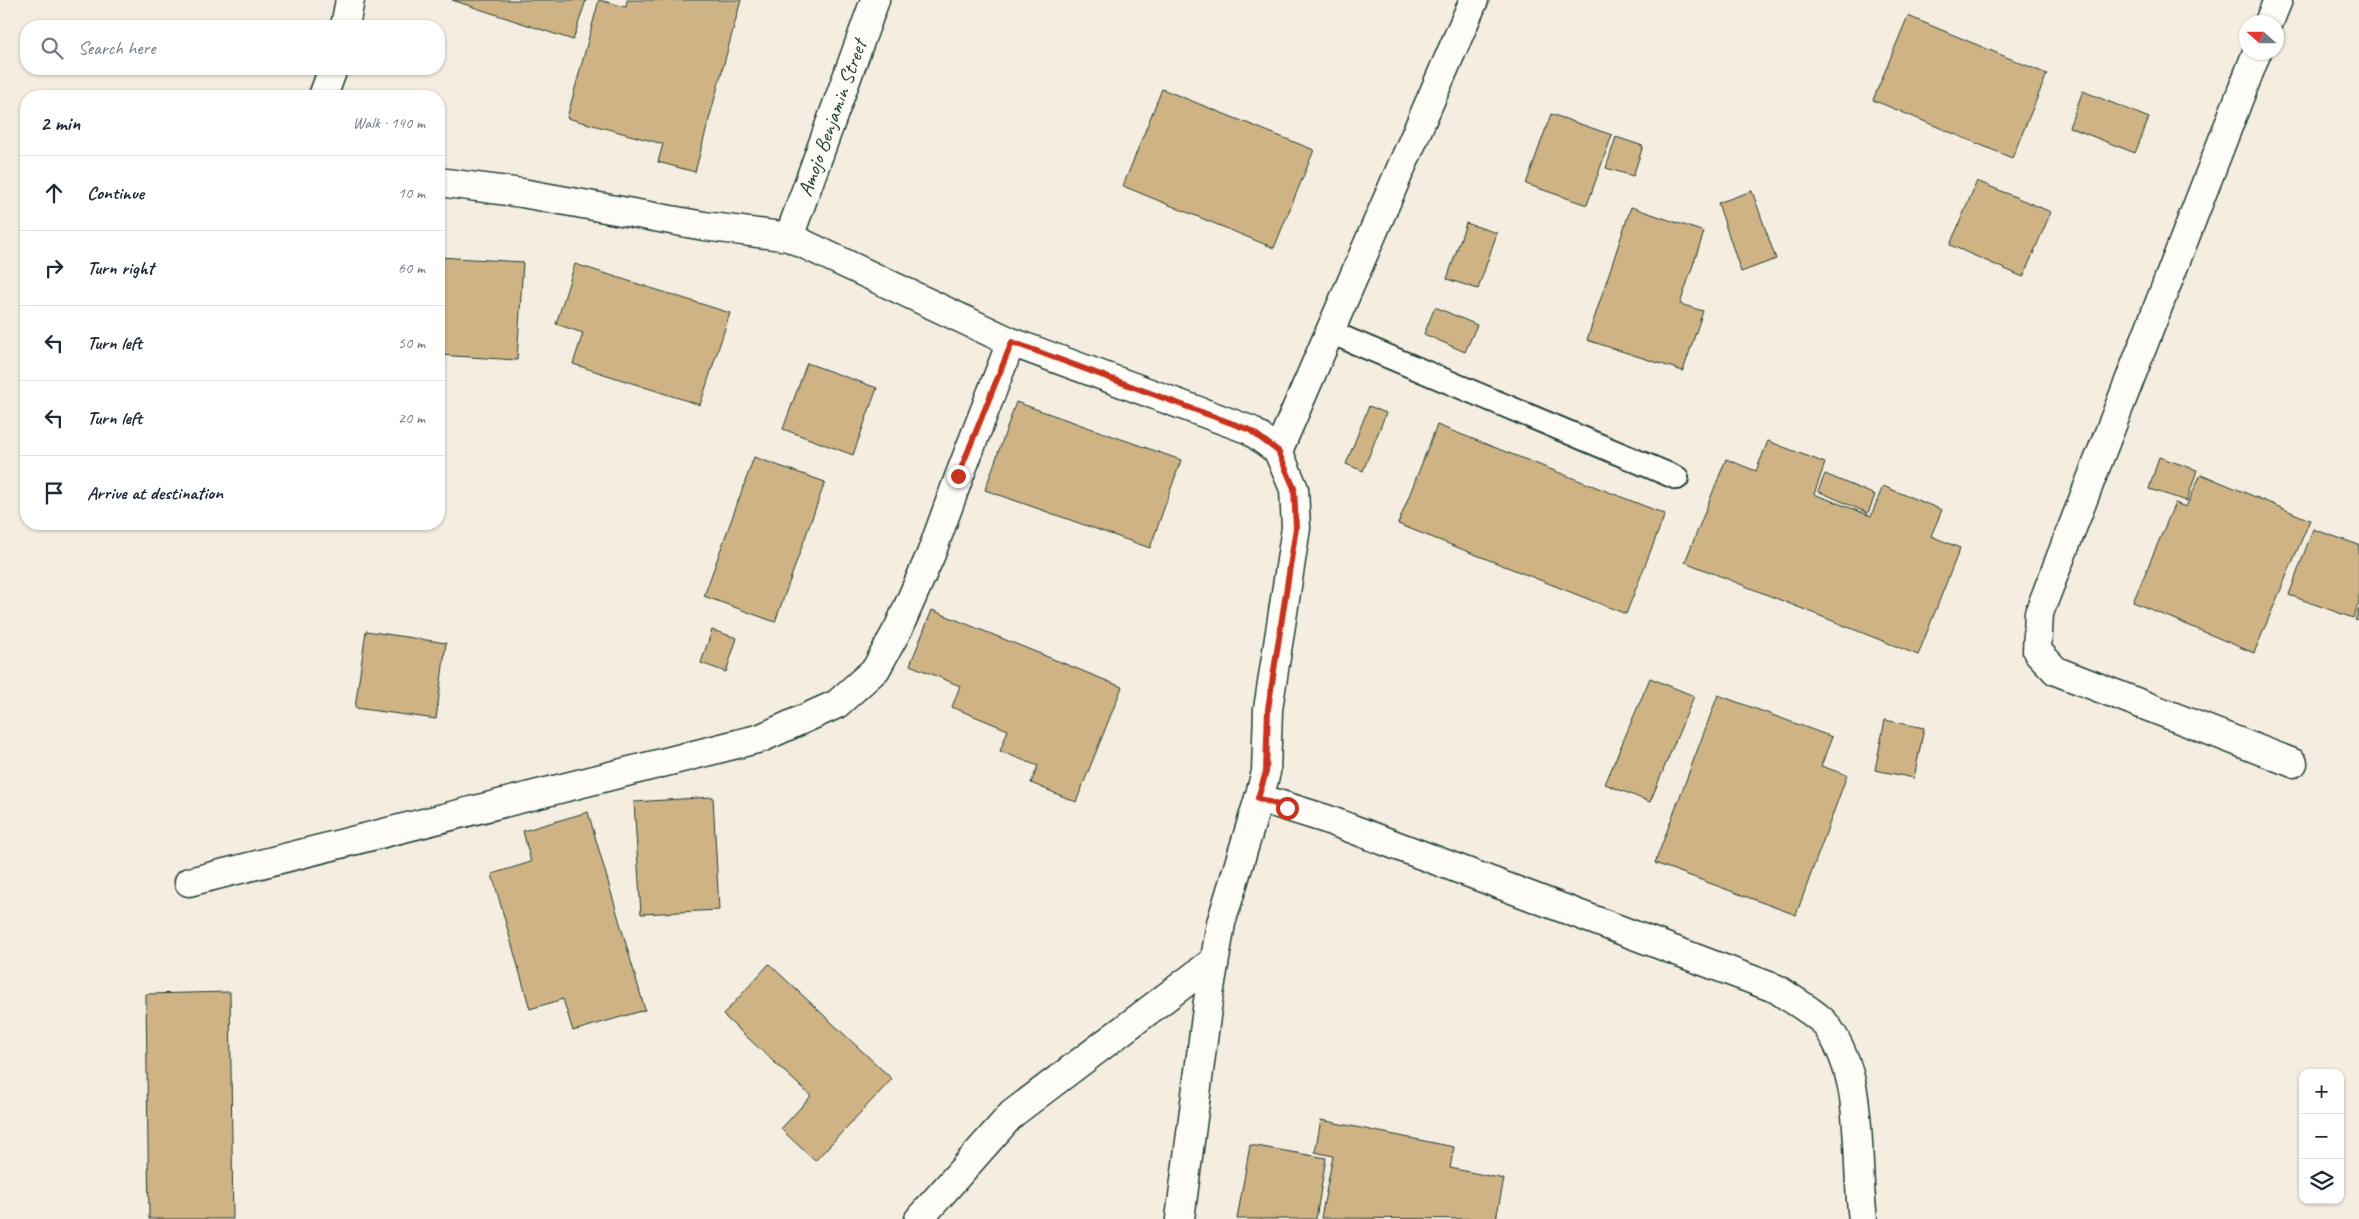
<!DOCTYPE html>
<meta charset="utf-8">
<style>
:root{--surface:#fff;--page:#f6f6f7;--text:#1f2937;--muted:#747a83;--line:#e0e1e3}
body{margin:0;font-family:Caveat,sans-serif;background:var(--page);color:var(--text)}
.controls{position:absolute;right:15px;bottom:15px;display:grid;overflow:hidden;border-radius:10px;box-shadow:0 1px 4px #0004}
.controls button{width:45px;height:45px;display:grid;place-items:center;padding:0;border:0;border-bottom:1px solid var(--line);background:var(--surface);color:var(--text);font:25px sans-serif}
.compass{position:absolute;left:2239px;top:15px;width:45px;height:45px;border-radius:50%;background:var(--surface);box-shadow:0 1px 4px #0004;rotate:291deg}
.stop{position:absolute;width:15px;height:15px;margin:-11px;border:4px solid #c8321e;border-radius:50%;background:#fff}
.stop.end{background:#c8321e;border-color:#fff;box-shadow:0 1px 5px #0008}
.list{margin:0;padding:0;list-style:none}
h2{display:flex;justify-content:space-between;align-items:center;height:65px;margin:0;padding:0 20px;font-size:21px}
h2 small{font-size:16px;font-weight:400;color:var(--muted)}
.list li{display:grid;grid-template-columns:32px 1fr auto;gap:15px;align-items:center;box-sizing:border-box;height:75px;padding:0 20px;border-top:1px solid var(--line)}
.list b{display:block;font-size:19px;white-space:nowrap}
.list em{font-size:16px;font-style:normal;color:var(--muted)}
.icon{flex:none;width:28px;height:28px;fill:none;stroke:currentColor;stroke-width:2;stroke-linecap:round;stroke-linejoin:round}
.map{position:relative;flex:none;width:2359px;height:1219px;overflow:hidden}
.search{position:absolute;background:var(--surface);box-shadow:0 1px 4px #0004;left:20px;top:20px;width:425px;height:55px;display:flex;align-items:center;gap:12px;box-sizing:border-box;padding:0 18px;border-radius:20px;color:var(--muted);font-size:19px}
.panel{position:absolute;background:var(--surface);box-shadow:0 1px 4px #0004;left:20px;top:90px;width:425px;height:440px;border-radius:20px}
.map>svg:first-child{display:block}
</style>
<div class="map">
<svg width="2359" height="1219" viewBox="0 0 2359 1219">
<rect width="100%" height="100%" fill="#f4ede0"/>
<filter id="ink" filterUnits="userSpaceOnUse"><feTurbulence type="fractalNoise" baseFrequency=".02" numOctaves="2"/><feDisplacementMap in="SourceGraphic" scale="10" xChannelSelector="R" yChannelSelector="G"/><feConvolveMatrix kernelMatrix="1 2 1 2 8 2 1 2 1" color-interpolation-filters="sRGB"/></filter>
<g filter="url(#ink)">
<g fill="#cfb384" stroke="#1f3d34">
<path d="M452 0H586L573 40Z"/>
<path d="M599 0 626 7 627 0H741L695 172 658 162 663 144 567 118Z"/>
<path d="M1908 16 2047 74 2012 158 1873 100Z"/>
<path d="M1162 89 1314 150 1274 248 1123 186Z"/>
<path d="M2083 91 2149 118 2135 153 2069 127Z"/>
<path d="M1551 114 1612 135 1587 205 1526 184Z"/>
<path d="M1616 137 1643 146 1633 176 1606 168Z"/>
<path d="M1977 181 2051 212 2023 277 1950 245Z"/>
<path d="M1752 191 1776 259 1741 272 1718 203Z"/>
<path d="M1631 207 1704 232 1680 304 1703 311 1683 371 1587 340Z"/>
<path d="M1466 223 1497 233 1478 289 1447 279Z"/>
<path d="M439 257 523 262 517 360 439 355Z"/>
<path d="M575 264 730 313 700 405 573 364 583 333 556 324Z"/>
<path d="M1435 307 1477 325 1465 352 1424 334Z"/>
<path d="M807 363 877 388 853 455 783 429Z"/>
<path d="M1016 402 1181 460 1150 548 985 490Z"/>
<path d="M1369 406 1386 413 1363 471 1346 464Z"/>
<path d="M1437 425 1665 514 1626 614 1398 524Z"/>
<path d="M1768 441 1825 463 1814 494 1871 516 1883 486 1942 510 1931 536 1960 548 1918 655 1685 562 1726 459 1756 471Z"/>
<path d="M754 457 825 482 775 622 704 596Z"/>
<path d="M2159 457 2197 470 2187 501 2149 489Z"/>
<path d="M1825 474 1875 495 1868 513 1818 491Z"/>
<path d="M2201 474 2310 520 2254 653 2133 602 2175 503 2186 507Z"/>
<path d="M2313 529 2359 545V602L2353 618 2289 595Z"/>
<path d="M2359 609V621L2355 620Z"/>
<path d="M932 610 1122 687 1076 802 1031 783 1038 766 1000 751 1008 730 952 707 960 686 910 665Z"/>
<path d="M712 630 737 638 726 672 701 663Z"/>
<path d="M366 631 446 643 436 719 355 708Z"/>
<path d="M1650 678 1694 696 1650 802 1605 784Z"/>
<path d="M1718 695 1832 737 1821 766 1847 775 1796 915 1655 863Z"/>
<path d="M1885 720 1924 728 1914 778 1875 770Z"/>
<path d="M713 797 719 910 641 914 634 802Z"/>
<path d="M588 812 645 1010 573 1031 563 999 530 1009 492 874 531 862 523 831Z"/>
<path d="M769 964 892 1079 815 1161 781 1129 811 1096 723 1015Z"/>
<path d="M230 992 233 1219H149L146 994Z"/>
<path d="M1321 1120 1454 1147 1450 1168 1504 1179 1496 1219 1321 1218 1333 1156 1315 1152Z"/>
<path d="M1250 1145 1326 1158 1316 1219H1237Z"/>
</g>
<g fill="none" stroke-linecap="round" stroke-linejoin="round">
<g stroke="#1f3d34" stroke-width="26">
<path id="lane" d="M1330 332 1677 478"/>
</g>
<g stroke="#1f3d34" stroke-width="31">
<g id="street">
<path d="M2269 22 2278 0"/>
<path d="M345 26 350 0"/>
<path d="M2257 52 2039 613 2037 651 2056 671 2293 763"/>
<path d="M323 96 333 69"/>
<path d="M439 182 522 193 704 226 789 237 1011 342 1250 430 1278 451 1294 489 1296 528 1268 709 1266 772 1259 798 1326 819 1777 989C1789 998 1818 1014 1826 1025 1867 1080 1854 1155 1863 1219"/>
<path d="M789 237 875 0"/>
<path d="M1278 451 1474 0"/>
<path d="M189 882 761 738 837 704 876 669 899 627 931 554 959 477 1011 342"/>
<path d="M919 1219 1012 1114 1214 961"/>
<path d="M1180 1219 1208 1001 1221 923 1259 798"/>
</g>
</g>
<use href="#lane" stroke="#fdfcf7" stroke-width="22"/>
<use href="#street" stroke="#fdfcf7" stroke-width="28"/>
</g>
</g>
<g fill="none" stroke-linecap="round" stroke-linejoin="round" filter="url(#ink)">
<path stroke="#c8321e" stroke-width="6" d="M958 476 1012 342 1250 430 1278 451 1294 488 1296 528 1268 709 1266 772 1258 798 1287 808"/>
</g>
<g text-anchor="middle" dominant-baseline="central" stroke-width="4.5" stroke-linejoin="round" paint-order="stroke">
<g font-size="21" fill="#1f3d34" stroke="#fdfcf7">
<text transform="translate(832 118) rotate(-70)">Amojo Benjamin Street</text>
</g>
</g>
</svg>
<div class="controls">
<button>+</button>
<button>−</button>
<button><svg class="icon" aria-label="layers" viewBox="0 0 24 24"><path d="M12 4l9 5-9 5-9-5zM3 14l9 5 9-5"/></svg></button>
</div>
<svg class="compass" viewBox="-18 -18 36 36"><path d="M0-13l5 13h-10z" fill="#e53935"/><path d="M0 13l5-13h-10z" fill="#747a83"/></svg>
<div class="stop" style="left:1287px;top:808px"></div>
<div class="stop end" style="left:958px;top:476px"></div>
<div class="search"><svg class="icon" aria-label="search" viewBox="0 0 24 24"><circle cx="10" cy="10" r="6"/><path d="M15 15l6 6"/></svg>Search here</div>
<section class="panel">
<h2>2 min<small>Walk · 140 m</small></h2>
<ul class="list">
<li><svg class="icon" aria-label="ahead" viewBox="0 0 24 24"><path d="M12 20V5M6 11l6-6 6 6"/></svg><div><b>Continue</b></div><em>10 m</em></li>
<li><svg class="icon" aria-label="right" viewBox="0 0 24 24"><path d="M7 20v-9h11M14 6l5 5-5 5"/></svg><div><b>Turn right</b></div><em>60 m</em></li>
<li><svg class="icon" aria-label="left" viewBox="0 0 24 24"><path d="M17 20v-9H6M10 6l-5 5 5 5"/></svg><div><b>Turn left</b></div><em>50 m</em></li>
<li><svg class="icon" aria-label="left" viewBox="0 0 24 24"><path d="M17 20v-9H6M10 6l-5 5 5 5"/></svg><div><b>Turn left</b></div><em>20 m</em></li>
<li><svg class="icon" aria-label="arrive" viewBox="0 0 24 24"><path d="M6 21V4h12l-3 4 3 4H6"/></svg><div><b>Arrive at destination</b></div></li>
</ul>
</section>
</div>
